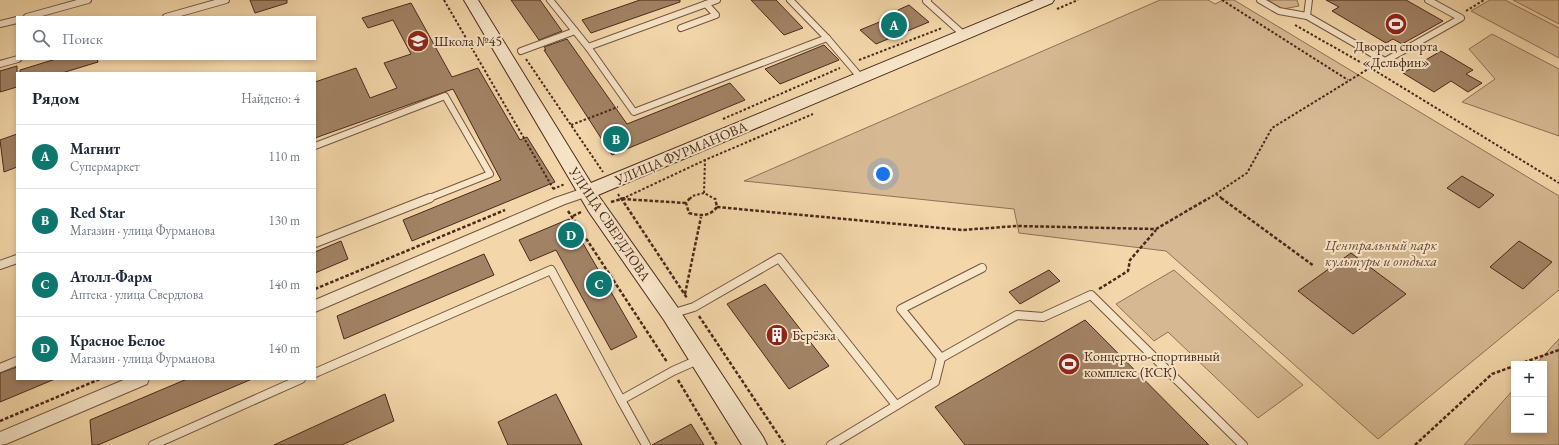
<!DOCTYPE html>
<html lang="ru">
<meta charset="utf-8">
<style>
:root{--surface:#fff;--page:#f6f6f7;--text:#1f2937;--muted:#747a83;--line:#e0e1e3;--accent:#0f766e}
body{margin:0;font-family:"EB Garamond",serif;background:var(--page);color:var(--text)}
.controls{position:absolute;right:12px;bottom:12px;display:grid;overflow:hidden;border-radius:0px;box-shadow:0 2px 6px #0003}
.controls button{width:36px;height:36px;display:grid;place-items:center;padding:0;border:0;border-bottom:1px solid var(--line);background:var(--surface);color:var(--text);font:20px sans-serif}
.you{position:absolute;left:883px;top:174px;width:14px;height:14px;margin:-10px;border:3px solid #fff;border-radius:50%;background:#1a73e8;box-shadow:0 0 0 6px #1a73e833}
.badge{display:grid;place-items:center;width:26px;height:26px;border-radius:50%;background:var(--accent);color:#fff;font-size:13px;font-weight:700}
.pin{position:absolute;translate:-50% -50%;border:2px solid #fff;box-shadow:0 1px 4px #0006}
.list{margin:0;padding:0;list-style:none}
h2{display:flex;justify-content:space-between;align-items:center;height:52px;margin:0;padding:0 16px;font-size:17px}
h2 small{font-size:13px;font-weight:400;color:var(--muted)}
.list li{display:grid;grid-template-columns:26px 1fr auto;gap:12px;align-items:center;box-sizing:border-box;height:64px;padding:0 16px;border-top:1px solid var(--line)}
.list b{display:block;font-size:15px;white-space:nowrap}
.list p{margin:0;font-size:13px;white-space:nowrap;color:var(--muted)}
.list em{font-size:13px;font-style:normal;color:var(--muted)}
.icon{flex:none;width:22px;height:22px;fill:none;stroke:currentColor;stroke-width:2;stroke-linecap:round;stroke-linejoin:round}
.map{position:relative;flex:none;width:1559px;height:445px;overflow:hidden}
.search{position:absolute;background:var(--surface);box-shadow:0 2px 6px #0003;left:16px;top:16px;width:300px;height:44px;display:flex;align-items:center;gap:10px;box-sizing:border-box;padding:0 14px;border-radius:0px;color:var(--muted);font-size:15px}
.panel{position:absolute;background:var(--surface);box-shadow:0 2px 6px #0003;left:16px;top:72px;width:300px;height:308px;border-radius:0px}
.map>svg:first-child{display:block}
</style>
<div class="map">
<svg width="1559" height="445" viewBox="0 0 1559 445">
<rect width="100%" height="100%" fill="#f3d7aa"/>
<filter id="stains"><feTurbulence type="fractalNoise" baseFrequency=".005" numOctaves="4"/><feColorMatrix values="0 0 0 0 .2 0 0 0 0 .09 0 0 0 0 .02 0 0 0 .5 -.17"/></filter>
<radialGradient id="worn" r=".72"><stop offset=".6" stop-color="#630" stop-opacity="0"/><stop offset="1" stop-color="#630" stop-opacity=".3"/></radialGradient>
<g fill="#d6b992" stroke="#907056">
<path d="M1160 0H1208L1215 4 1223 0H1234L1559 196V290L1378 439 1166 251 1019 233 1014 209 744 181Z"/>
<path d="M1268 0H1297L1299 6 1283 9Z"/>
<path d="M1490 0H1505L1559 28V58L1471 11Z"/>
<path d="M1513 0H1559V24Z"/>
<path d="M1492 34 1559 69V136L1462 102 1495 79 1469 49Z"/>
<path d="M1174 270 1303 385 1258 418 1168 332 1154 341 1116 304Z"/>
<path d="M1559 339V445H1464L1514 389V430H1544V364H1536Z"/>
</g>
<g fill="#a28365" stroke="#4b281a">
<path d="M250 0H287V3L255 13Z"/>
<path d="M511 0H540L562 31 539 40Z"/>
<path d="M640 0H680V2L591 33 582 20Z"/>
<path d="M751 0H776L803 28 784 35Z"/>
<path d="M1326 0H1406L1443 21 1402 44 1393 39 1386 43 1332 11 1339 7Z"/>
<path d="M411 3 452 77 478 68 520 140 527 137 555 182 412 241 403 220 501 180 453 89 315 138V82L356 68 370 98 397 88 384 63 411 54 393 20 368 28 362 18Z"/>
<path d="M909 5 929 22 876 44 860 30 899 14 898 10Z"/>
<path d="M567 39 627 124 730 83 745 100 612 155 544 50H546L544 47Z"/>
<path d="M824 45 839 60 780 84 765 69Z"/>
<path d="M1441 51 1473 70 1466 74 1482 83 1468 92 1451 81 1434 92 1403 73Z"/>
<path d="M56 59H97L98 62 62 73H20V70Z"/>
<path d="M17 66V87L0 92V71Z"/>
<path d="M17 134V167L4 172 0 140Z"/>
<path d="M1462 176 1494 195 1479 208 1447 188Z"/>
<path d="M569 219 637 337 611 350 556 250 530 261 519 240Z"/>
<path d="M341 241 348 259 315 273V252Z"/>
<path d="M1519 241 1552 262 1523 289 1490 267Z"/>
<path d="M1351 253 1406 294 1353 334 1298 291Z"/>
<path d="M484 254 494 275 344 339 337 316Z"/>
<path d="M1049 270 1060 281 1020 304 1009 292Z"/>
<path d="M765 284 829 366 789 389 727 304Z"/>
<path d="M1085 320 1209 445H965L935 407Z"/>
<path d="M17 367V379H55L0 402V373Z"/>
<path d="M187 379H252L98 445H92L90 420Z"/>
<path d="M385 394 394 421 342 445H274Z"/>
<path d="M556 394 582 445H508L498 422Z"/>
<path d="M691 424 704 445H652Z"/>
</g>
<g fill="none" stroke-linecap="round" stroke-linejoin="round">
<g stroke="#75543e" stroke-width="8">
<g id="service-far1">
<path d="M550 0 588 47"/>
<path d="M717 0 588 47 634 112 827 38"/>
<path d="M790 0 827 38 861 78"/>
<path d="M928 0 926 1 964 35"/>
<path d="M1260 0 1279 11 1307 16 1385 61 1461 18 1428 0"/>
<path d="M1307 16 1309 0"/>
<path d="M27 17 88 0"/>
<path d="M166 17 226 0"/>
<path d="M0 24 17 20"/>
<path d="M681 28 716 15 706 4"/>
<path d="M521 51 575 31"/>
<path d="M0 64 18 59"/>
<path d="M315 146 445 96 490 174 427 199"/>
</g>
</g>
<g stroke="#75543e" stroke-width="10">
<g id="service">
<path d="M315 243 430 198"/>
<path d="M0 265 17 259"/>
<path d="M671 314 694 307 779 258 896 405"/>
<path d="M941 358 901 309 982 268"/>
<path d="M0 368 17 361"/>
<path d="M315 373 551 270 621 400 673 371 700 359"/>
<path d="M621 400 646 445"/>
<path d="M153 445 301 379"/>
<path d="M831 445 935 382 941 358 1017 315 1043 317 1091 295 1243 445"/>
</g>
</g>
<g stroke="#75543e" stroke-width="2">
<g id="minor">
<path d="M587 187 591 189 593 192 591 195 565 204 315 312V300L555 198Z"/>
<path d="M126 379H149L147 384 6 444 0 445V432Z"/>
</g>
</g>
<g stroke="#4b281a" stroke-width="2">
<path id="secondary" d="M464 0H478L591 183 1034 0H1054L1052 3 598 195 678 308 763 437 767 445H742L664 320 589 212Z"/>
</g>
<g stroke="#4b281a" stroke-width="2" stroke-dasharray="2.5 2" stroke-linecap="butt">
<path d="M444 0 554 190"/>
<path d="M1222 0 1348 80"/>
<path d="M1057 9 1078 0"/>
<path d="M1466 11 1484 0"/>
<path d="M1295 25 1369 67 1559 183"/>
<path d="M526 59 603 172"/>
<path d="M859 60 942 28"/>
<path d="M723 119 840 68"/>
<path d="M571 125 618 107"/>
<path d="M553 189 565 184"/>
<path d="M704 193 705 160"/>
<path d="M618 194 621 199"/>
<path d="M1216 194 1223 199"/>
<path d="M622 199 705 160 813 114"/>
<path d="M690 199 692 196 704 193 715 199"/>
<path d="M1208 199 1247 173 1272 128 1373 66"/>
</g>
<g stroke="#4b281a" stroke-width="2.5" stroke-dasharray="3.5 2" stroke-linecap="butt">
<path d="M621 198 687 298"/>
<path d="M690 198 686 203 689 213C701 216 709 217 717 207L715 198"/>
<path d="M1221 198 1314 266"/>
<path d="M622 199 686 203"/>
<path d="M611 202 625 198"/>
<path d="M717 207 962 230 1017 226 1156 229 1209 198"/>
<path d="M568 211 667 362"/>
<path d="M573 216 581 212"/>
<path d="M315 289 505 210"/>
<path d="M1099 289 1128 271 1130 260 1156 230"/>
<path d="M685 294 701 217"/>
<path d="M699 316 785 445"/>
<path d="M1519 364 1559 350"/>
<path d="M678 380 717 445"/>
<path d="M0 421 100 379"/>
<path d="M1415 445 1492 374 1514 366"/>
</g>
<use href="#service-far1" stroke="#f7e5c8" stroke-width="6"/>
<use href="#service" stroke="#f7e5c8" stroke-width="8"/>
<use href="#minor" fill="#f7e5c8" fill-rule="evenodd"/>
<use href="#secondary" fill="#f7e5c8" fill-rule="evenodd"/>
</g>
<defs>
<g id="stadium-disc" transform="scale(1.15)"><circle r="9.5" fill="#8f2418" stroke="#f7e5c8"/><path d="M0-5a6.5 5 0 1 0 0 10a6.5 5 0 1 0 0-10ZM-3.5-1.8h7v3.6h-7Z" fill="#fff"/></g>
<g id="school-disc" transform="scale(1.15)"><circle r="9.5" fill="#8f2418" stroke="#f7e5c8"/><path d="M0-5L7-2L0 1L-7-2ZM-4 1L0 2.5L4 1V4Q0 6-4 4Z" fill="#fff"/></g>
<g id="building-disc" transform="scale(1.15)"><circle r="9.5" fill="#8f2418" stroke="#f7e5c8"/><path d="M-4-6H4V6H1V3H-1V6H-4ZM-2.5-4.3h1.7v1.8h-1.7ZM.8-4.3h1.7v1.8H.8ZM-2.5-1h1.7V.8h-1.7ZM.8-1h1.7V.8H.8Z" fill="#fff"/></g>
</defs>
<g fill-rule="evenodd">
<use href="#stadium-disc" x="1396" y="24"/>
<use href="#school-disc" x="418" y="41"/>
<use href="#building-disc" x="777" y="335"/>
<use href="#stadium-disc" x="1069" y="364"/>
</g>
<g text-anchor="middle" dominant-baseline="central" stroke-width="4" stroke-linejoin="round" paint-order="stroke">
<g font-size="14" fill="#4b281a" stroke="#f7e5c8" text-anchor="start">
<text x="434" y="41">Школа №45</text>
<text x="1396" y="46" text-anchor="middle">Дворец спорта<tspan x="1396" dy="16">«Дельфин»</tspan></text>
<text x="792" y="335">Берёзка</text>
<text x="1084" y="356">Концертно-спортивный<tspan x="1084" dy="16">комплекс (КСК)</tspan></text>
</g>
<g font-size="14" fill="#4b281a" stroke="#f7e5c8">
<text transform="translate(681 153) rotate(-23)">УЛИЦА ФУРМАНОВА</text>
<text transform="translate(610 224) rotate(56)">УЛИЦА СВЕРДЛОВА</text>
</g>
<g font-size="14" font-style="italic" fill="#674532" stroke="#f7e5c8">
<text x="1381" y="245">Центральный парк<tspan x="1381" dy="16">культуры и отдыха</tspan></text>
</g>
</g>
<rect width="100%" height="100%" filter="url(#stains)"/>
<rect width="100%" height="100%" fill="url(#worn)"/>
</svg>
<div class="controls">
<button>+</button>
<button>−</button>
</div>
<div class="you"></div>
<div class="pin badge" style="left:894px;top:25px">A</div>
<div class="pin badge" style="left:616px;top:139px">B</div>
<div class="pin badge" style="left:599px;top:284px">C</div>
<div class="pin badge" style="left:571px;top:235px">D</div>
<div class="search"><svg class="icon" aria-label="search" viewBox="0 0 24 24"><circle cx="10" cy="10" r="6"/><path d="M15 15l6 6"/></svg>Поиск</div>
<section class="panel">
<h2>Рядом<small>Найдено: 4</small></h2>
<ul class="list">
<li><span class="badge">A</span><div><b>Магнит</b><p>Супермаркет</p></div><em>110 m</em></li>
<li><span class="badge">B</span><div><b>Red Star</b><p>Магазин · улица Фурманова</p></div><em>130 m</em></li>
<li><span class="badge">C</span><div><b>Атолл-Фарм</b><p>Аптека · улица Свердлова</p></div><em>140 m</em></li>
<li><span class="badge">D</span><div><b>Красное Белое</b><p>Магазин · улица Фурманова</p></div><em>140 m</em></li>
</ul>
</section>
</div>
